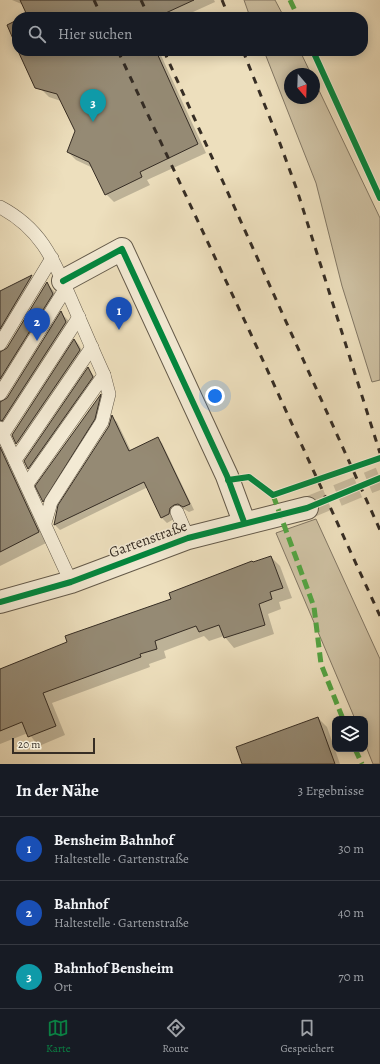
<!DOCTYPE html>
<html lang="de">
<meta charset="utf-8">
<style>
:root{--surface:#171b24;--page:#242831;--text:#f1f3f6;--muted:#9ea1a6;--line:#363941;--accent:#0b8043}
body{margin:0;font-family:Alegreya,serif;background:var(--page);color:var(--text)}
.controls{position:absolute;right:12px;bottom:12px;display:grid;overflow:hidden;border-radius:8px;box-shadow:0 2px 10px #0003}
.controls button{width:36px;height:36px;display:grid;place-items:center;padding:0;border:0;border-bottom:1px solid var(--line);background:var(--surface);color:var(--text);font:20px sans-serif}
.compass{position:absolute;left:284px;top:68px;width:36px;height:36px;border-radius:50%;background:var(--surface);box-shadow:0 2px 10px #0003;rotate:161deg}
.scale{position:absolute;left:12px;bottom:10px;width:83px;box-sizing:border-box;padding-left:4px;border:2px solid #362d24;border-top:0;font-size:11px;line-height:14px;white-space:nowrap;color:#362d24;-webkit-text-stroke:3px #f3ead4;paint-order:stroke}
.you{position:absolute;left:215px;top:396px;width:14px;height:14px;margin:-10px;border:3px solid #fff;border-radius:50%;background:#1a73e8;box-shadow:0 0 0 6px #1a73e833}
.badge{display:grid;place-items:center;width:26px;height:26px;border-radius:50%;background:var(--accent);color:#fff;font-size:13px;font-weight:700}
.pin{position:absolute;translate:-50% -33px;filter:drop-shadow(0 1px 2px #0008)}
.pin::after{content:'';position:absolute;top:21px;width:14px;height:12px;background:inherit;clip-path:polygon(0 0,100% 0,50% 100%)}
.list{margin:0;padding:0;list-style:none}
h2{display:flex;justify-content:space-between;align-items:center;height:52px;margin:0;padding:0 16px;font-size:17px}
h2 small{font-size:13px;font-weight:400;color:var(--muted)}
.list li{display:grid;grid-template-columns:26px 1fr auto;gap:12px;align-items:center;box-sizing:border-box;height:64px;padding:0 16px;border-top:1px solid var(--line)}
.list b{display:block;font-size:15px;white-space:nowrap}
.list p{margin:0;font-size:13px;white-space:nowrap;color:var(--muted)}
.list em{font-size:13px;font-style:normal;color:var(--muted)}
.icon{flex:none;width:22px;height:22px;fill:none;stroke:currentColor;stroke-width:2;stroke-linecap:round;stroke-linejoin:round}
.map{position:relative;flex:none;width:380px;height:764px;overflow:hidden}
.search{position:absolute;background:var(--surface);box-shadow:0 2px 10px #0003;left:12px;right:12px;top:12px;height:44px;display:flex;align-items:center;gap:10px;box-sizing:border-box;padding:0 14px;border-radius:16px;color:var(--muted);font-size:15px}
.sheet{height:244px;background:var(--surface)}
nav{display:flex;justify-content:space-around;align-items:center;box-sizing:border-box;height:56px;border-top:1px solid var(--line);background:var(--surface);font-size:11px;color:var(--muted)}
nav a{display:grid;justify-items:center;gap:2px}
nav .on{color:var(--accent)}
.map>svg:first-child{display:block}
</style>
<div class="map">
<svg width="380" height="764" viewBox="0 0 380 764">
<rect width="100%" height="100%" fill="#eddfbd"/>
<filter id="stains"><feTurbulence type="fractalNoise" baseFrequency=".005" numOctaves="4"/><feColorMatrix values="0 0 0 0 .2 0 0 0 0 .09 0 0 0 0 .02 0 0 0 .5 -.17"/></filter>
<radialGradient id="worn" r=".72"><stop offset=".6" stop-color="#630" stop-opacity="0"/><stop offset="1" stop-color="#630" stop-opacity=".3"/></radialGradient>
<g fill="#cec1a3" stroke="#827764">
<path d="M244 0H275L284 17H250Z"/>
<path d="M264 51H300L311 74H290V98H314V80L380 218V380L372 382 342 286 316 183Z"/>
<path d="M316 519 380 659V764H373L365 744V719H355L276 533Z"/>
</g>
<g fill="#0003">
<path d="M12 0H214L215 2 182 17H26L38 11Z"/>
<path d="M19 51H159L206 153 147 180 150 185 114 202 106 194 93 168 76 160 68 152 76 131 61 101 49 97 41 89Z"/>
<path d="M32 277 41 286 2 352 8 349 47 284 56 293 2 402 8 399 61 313 70 322 6 430 48 542 0 566V292Z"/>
<path d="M75 340 79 345 85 356 22 448 13 435Z"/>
<path d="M88 368 98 382 33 473 25 461Z"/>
<path d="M101 395 105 400 99 424 48 506 44 501 37 486Z"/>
<path d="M112 417 117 422 131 451 157 438 162 443 194 510 189 512 184 509 179 510 174 519 167 523 162 518 148 487 60 530 55 525 59 506 110 427Z"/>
<path d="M271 557 280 566 292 598 279 602 281 609 268 614 274 634 234 648 224 636 209 641 204 636 164 651 166 658 149 664 150 667 52 703 65 735 39 746 28 733 0 744V683L172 600Z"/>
<path d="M318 718 327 727 340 764H243Z"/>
</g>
<g fill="#958a74" stroke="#362d24">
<path d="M20 0H194L157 17H22L21 15 26 13Z"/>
<path d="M17 20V48L7 25Z"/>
<path d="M18 51H156L198 144 140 172 142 177 105 195 89 162 67 152 75 131 57 94 35 88Z"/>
<path d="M32 275 0 329V291Z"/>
<path d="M47 282 53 294 0 379V352L7 348Z"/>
<path d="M61 311 66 322 2 421 0 420V402L7 398Z"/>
<path d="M74 339 80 350 16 444 12 435Z"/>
<path d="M88 367 93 377 28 469 24 461Z"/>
<path d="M101 394 95 419 43 502 35 486Z"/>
<path d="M112 415 129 451 158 437 190 504 183 507 178 504 174 505 170 508 169 514 161 518 144 482 54 525 58 505 109 426Z"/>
<path d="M0 447 39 532 0 552Z"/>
<path d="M271 556 283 588 270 592 272 599 259 604 265 625 224 638 219 625 199 632 196 626 155 641 157 649 140 654 141 657 43 693 56 726 28 737 22 722 0 731V669L67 642 65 636 171 599 169 593 252 561 253 562Z"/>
<path d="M318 717 335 764H242L236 747Z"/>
</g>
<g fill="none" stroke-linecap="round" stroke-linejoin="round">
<path stroke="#c8bb9e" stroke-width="22" stroke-dasharray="22 11" stroke-linecap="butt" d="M307 508 380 478"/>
<g stroke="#645a4a" stroke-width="14">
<g id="service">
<path d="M0 207C42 229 54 261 72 302 83 327 93 351 104 375L109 394 102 422 51 502 45 523"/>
<path d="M0 344 52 258"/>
<path d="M0 394 66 288"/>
<path d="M0 428 71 582"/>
<path d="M3 434 79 317"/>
<path d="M15 460 92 347"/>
<path d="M27 484 104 375"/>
<path d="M177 512 188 538"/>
</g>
</g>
<g stroke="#645a4a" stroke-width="24">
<g id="minor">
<path d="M63 281 122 249 227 476 244 522"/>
<path d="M0 602 71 582 188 538 307 508"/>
</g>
</g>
<use href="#service" stroke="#f3ead4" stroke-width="13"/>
<use href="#minor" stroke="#f3ead4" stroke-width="22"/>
<g stroke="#362d24" stroke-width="3" stroke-dasharray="7 7" stroke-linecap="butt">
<path d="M94 0 102 17"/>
<path d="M141 0 149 17"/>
<path d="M222 0 229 17"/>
<path d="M118 51 249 330 380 616"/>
<path d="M164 51 380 530"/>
<path d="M243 51 278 138 297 190 380 453"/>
</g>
<g stroke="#53a442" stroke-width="5" stroke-dasharray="10 5" stroke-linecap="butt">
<path d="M290 0 298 17"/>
<path d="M273 495 314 607 321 664 343 719"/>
<path d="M355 749 362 764"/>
</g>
<g stroke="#f3ead4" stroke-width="8">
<g id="cycleway">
<path d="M313 51 380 198"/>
<path d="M63 281 122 249 227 476 244 522"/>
<path d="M228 480 249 477 273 495 380 458"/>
<path d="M0 602 71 582 188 538 307 508 380 478"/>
</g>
</g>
<use href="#cycleway" stroke="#00873e" stroke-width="6"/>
</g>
<g text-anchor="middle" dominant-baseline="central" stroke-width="3" stroke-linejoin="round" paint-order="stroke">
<g font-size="15" fill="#362d24" stroke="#f3ead4">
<text transform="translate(148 539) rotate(-20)">Gartenstraße</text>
</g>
</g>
<rect width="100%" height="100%" filter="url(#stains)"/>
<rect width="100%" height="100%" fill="url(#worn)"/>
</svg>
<div class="controls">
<button><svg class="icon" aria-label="layers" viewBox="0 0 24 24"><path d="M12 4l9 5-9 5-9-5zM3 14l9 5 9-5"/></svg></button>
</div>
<svg class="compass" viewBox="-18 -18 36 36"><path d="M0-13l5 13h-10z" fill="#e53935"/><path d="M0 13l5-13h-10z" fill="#9ea1a6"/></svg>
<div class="scale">20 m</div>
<div class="you"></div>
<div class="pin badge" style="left:119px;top:330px;background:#1a4fb4">1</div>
<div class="pin badge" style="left:37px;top:341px;background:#1a4fb4">2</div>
<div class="pin badge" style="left:93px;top:122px;background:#0f9aa8">3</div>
<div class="search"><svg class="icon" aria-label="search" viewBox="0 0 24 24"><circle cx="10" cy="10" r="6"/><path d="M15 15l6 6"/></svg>Hier suchen</div>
</div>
<section class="sheet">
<h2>In der Nähe<small>3 Ergebnisse</small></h2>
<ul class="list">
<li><span class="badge" style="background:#1a4fb4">1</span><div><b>Bensheim Bahnhof</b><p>Haltestelle · Gartenstraße</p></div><em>30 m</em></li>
<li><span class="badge" style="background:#1a4fb4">2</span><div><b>Bahnhof</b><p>Haltestelle · Gartenstraße</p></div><em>40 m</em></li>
<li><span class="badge" style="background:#0f9aa8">3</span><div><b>Bahnhof Bensheim</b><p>Ort</p></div><em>70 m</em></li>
</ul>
</section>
<nav>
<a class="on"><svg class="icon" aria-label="map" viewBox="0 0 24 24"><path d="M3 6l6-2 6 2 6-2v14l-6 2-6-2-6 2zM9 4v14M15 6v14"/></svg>Karte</a>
<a><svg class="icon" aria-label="directions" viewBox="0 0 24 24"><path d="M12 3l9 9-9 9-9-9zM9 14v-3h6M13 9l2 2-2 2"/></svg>Route</a>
<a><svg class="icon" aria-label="saved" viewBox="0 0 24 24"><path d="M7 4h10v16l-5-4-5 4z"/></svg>Gespeichert</a>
</nav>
